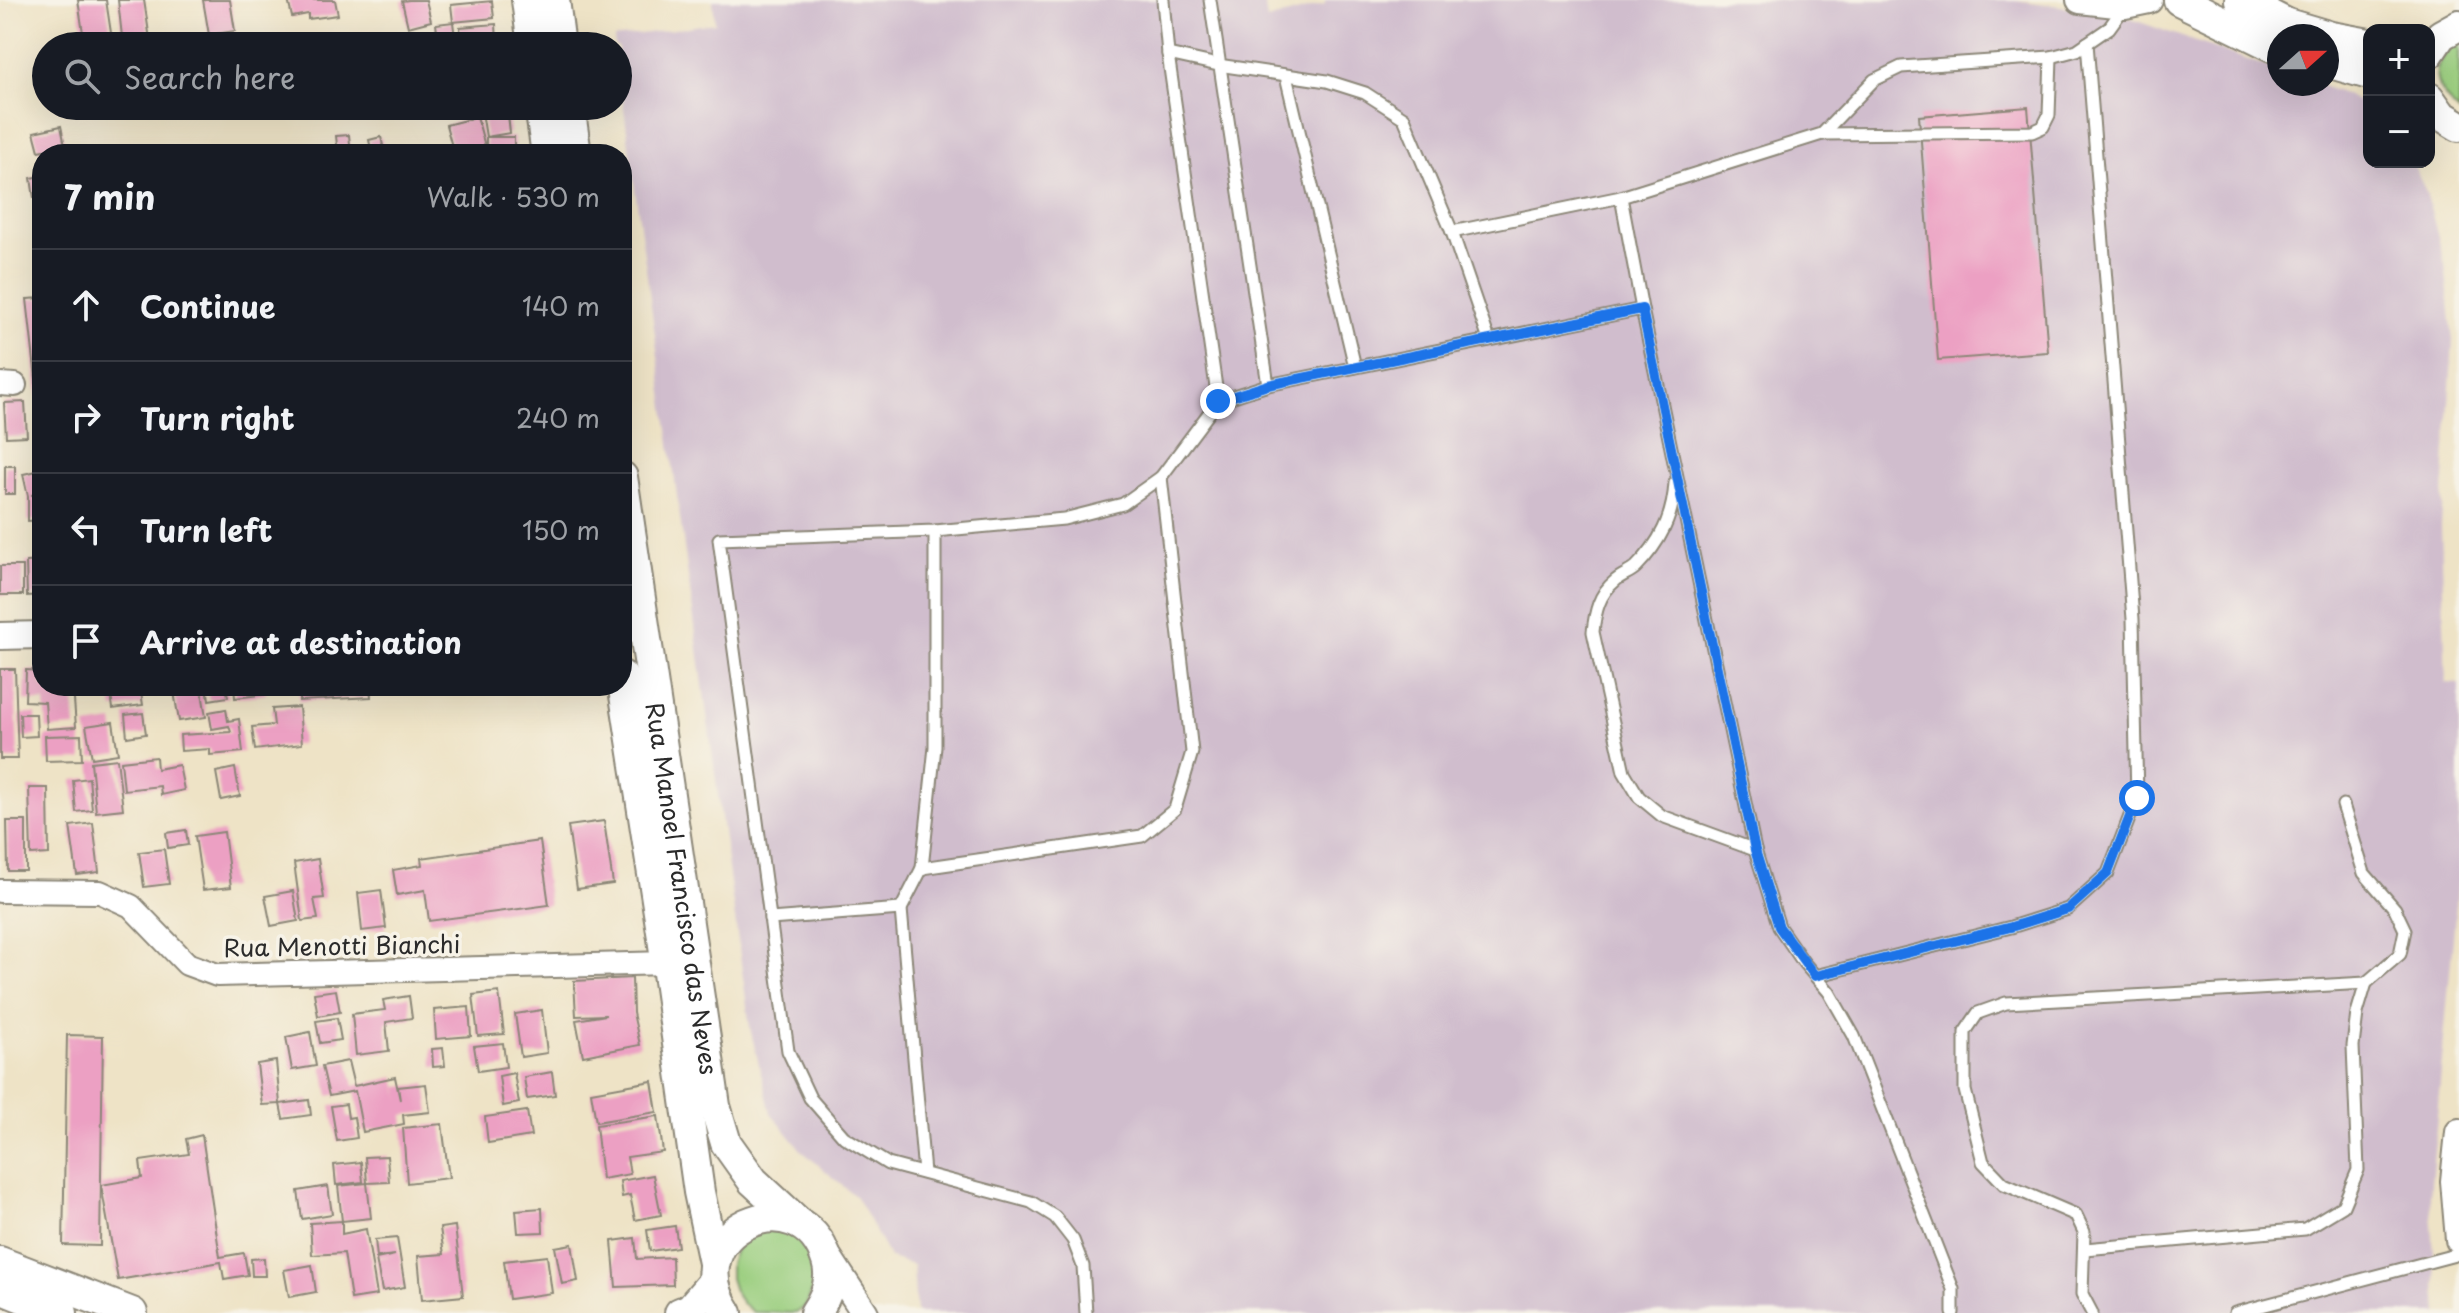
<!DOCTYPE html>
<meta charset="utf-8">
<style>
:root{--surface:#171b24;--page:#20242c;--text:#f1f3f6;--muted:#9ea1a6;--line:#363941}
body{margin:0;font-family:"Playpen Sans",sans-serif;background:var(--page);color:var(--text)}
.controls{position:absolute;right:24px;top:24px;display:grid;overflow:hidden;border-radius:16px;box-shadow:0 8px 32px #0002}
.controls button{width:72px;height:72px;display:grid;place-items:center;padding:0;border:0;border-bottom:2px solid var(--line);background:var(--surface);color:var(--text);font:40px sans-serif}
.compass{position:absolute;left:2267px;top:24px;width:72px;height:72px;border-radius:50%;background:var(--surface);box-shadow:0 8px 32px #0002;rotate:69deg}
.stop{position:absolute;width:24px;height:24px;margin:-18px;border:6px solid #1a73e8;border-radius:50%;background:#fff}
.stop.end{background:#1a73e8;border-color:#fff;box-shadow:0 2px 8px #0008}
.list{margin:0;padding:0;list-style:none}
h2{display:flex;justify-content:space-between;align-items:center;height:104px;margin:0;padding:0 32px;font-size:34px}
h2 small{font-size:26px;font-weight:400;color:var(--muted)}
.list li{display:grid;grid-template-columns:52px 1fr auto;gap:24px;align-items:center;box-sizing:border-box;height:112px;padding:0 32px;border-top:2px solid var(--line)}
.list b{display:block;font-size:30px;white-space:nowrap}
.list em{font-size:26px;font-style:normal;color:var(--muted)}
.icon{flex:none;width:44px;height:44px;fill:none;stroke:currentColor;stroke-width:2;stroke-linecap:round;stroke-linejoin:round}
.map{position:relative;flex:none;width:2459px;height:1313px;overflow:hidden}
.search{position:absolute;background:var(--surface);box-shadow:0 8px 32px #0002;left:32px;top:32px;width:600px;height:88px;display:flex;align-items:center;gap:20px;box-sizing:border-box;padding:0 28px;border-radius:44px;color:var(--muted);font-size:30px}
.panel{position:absolute;background:var(--surface);box-shadow:0 8px 32px #0002;left:32px;top:144px;width:600px;height:552px;border-radius:32px}
.map>svg:first-child{display:block}
</style>
<div class="map">
<svg width="2459" height="1313" viewBox="0 0 2459 1313">
<rect width="100%" height="100%" fill="#f7f3e8"/>
<filter id="ink" filterUnits="userSpaceOnUse"><feTurbulence type="fractalNoise" baseFrequency=".0125" numOctaves="2"/><feDisplacementMap in="SourceGraphic" scale="16" xChannelSelector="R" yChannelSelector="G"/><feConvolveMatrix kernelMatrix="1 2 1 2 8 2 1 2 1" color-interpolation-filters="sRGB"/></filter>
<filter id="wash" filterUnits="userSpaceOnUse"><feTurbulence type="fractalNoise" baseFrequency=".006" numOctaves="4" result="noise"/><feDisplacementMap in="SourceGraphic" scale="32" xChannelSelector="R" yChannelSelector="G"/><feGaussianBlur stdDeviation="1.8" result="paint"/><feColorMatrix in="noise" values="0 0 0 0 0 0 0 0 0 0 0 0 0 0 0 0 0 1.4 0 .05"/><feComposite in="paint" operator="in"/></filter>
<g filter="url(#wash)">
<rect width="100%" height="100%" fill="#eee3c6"/>
<path fill="#d0bdcd" d="M713 0H1264L1267 20 1325 4V0H2015L2114 13 2279 71V84H2316L2344 94 2369 108V162H2412L2426 192 2445 264 2453 341 2441 526 2446 683 2459 684V871L2430 1195 2438 1313H916L913 1265 890 1258 856 1197 802 1151 771 1113 750 1028 618 65V46H615L614 38 715 23Z"/>
<g fill="#9ace7e" stroke="#627c54" stroke-width="2">
<path d="M2459 38V112C2428 82 2430 68 2459 38Z"/>
<path d="M756 1230 797 1232 821 1267 806 1306 796 1313 753 1312 742 1303 734 1291 730 1278V1263L735 1250Z"/>
</g>
<g id="blocks">
<g fill="#eca0c3">
<path d="M78 0H106L113 46H85Z"/>
<path d="M118 0H144L151 46H123Z"/>
<path d="M203 0H230L235 31 209 35Z"/>
<path d="M288 0H335L338 15 308 19V14L292 17Z"/>
<path d="M409 0H426L431 21 408 27 402 1Z"/>
<path d="M492 1 494 18 453 22 451 5Z"/>
<path d="M453 22 456 46H439L436 24Z"/>
<path d="M496 24 497 43 462 46 460 27Z"/>
<path d="M430 36 431 46H409V39Z"/>
<path d="M481 106H507L510 133 486 137Z"/>
<path d="M2028 107 2048 352 1938 360 1919 116Z"/>
<path d="M477 117 486 150 470 154H454L446 125Z"/>
<path d="M61 126 65 146 39 151 34 132Z"/>
<path d="M349 135 351 154H338L336 136Z"/>
<path d="M381 137 385 154H372L369 140Z"/>
<rect x="486" y="137" width="28" height="13"/>
<path d="M42 176V197L34 198 31 178Z"/>
<path d="M42 298V405L39 406 27 299Z"/>
<path d="M25 402 27 436 6 437 4 403Z"/>
<rect x="5" y="466" width="10" height="28"/>
<path d="M42 470V493L31 495 42 494V520L28 521V496L23 474Z"/>
<path d="M42 561V595L27 596 26 562Z"/>
<rect x="0" y="566" width="23" height="29"/>
<path d="M0 669H15L18 759H0Z"/>
<path d="M26 670 42 671V686H73L76 727 47 729 45 702 25 701Z"/>
<path d="M110 686H140L143 705 113 709Z"/>
<path d="M173 686H201L206 717 179 721Z"/>
<path d="M207 686H226L228 697 209 700Z"/>
<path d="M234 686H265L266 694 235 698Z"/>
<path d="M299 686H370L371 697 299 701Z"/>
<path d="M299 707 302 744 255 750 252 727 274 725 272 709Z"/>
<path d="M226 709 228 721 239 719 243 752 210 755V749L181 751 180 735 231 732 229 726 212 729 209 712Z"/>
<path d="M143 713 146 734 127 737 125 715Z"/>
<path d="M20 714H36L37 736 21 737Z"/>
<path d="M113 722 118 754 92 758 86 726Z"/>
<path d="M81 735 82 760 46 761 45 736Z"/>
<path d="M156 757 157 769 179 765 184 790 161 795 160 786 124 790 121 761Z"/>
<path d="M117 759 123 809 96 812 91 762Z"/>
<path d="M235 768 240 796 221 800 216 772Z"/>
<path d="M89 778 92 810 76 812 73 780Z"/>
<path d="M29 788H48L49 854 31 855Z"/>
<path d="M7 821H26V871H8Z"/>
<path d="M604 821 613 884 577 889 568 826Z"/>
<path d="M93 823 99 872 77 875 70 826Z"/>
<path d="M186 830 188 845 168 848 166 833Z"/>
<path d="M224 832 231 887 203 890 195 836Z"/>
<path d="M540 841 549 905 429 921 425 890 397 895 393 870 422 865 421 858Z"/>
<path d="M164 849 169 884 144 887 139 852Z"/>
<path d="M318 859 324 898 314 899 318 919 302 921 294 863Z"/>
<path d="M381 890 386 928 362 931 358 893Z"/>
<path d="M293 891 298 921 271 926 265 896Z"/>
<path d="M632 978 633 1013 640 1045 583 1056 576 1020 606 1015 576 1016 574 981Z"/>
<path d="M336 990 340 1012 318 1016 314 993Z"/>
<path d="M499 992 504 1034 478 1036 473 995Z"/>
<path d="M409 996 412 1018 386 1022 389 1051 356 1055 352 1014 385 1010 383 1000Z"/>
<path d="M469 1007 471 1036 436 1039 434 1010Z"/>
<path d="M542 1010 547 1053 521 1057 515 1014Z"/>
<path d="M337 1018 341 1040 320 1043 316 1021Z"/>
<path d="M310 1032 316 1066 292 1070 286 1037Z"/>
<path d="M67 1035 103 1036 100 1246 63 1245Z"/>
<path d="M503 1043 506 1067 478 1071 474 1046Z"/>
<path d="M443 1048 445 1066 433 1067 432 1049Z"/>
<path d="M276 1061 280 1104 262 1105 257 1064Z"/>
<path d="M348 1061 354 1086 395 1077 400 1100 398 1087 426 1084 430 1112 403 1115 404 1124 363 1132 355 1091 329 1096 322 1066Z"/>
<path d="M552 1072 555 1095 527 1099 524 1077Z"/>
<path d="M514 1073 519 1103 503 1106 499 1076Z"/>
<path d="M652 1081 657 1112 596 1122 591 1092Z"/>
<path d="M309 1100 311 1115 283 1119 280 1104Z"/>
<path d="M346 1104 348 1118 354 1117 357 1138 337 1141 331 1106Z"/>
<path d="M527 1111 531 1136 488 1143 485 1117Z"/>
<path d="M658 1116 663 1152 627 1157 630 1174 602 1179 596 1125Z"/>
<path d="M442 1124 449 1178 407 1183 403 1128Z"/>
<path d="M202 1135 220 1257 244 1253 248 1275 224 1279 221 1262 118 1280 101 1185 142 1178 140 1161 189 1154 186 1139Z"/>
<path d="M387 1156 389 1182 367 1183 365 1157Z"/>
<path d="M361 1162 363 1182 336 1185 334 1165Z"/>
<path d="M653 1175 661 1215 635 1220 630 1195 622 1197 620 1181Z"/>
<path d="M367 1183 371 1218 342 1221 338 1186Z"/>
<path d="M328 1186 332 1214 302 1219 298 1191Z"/>
<path d="M542 1208 543 1232 518 1233 516 1210Z"/>
<path d="M342 1221V1234L366 1229 377 1295 351 1299 344 1253 312 1255 310 1223Z"/>
<path d="M455 1226 463 1296 422 1300 418 1256 444 1254 440 1228Z"/>
<path d="M675 1226 678 1247 650 1251 647 1230Z"/>
<path d="M397 1238 405 1287 382 1291 376 1259 395 1255 377 1257 375 1240Z"/>
<path d="M635 1238 637 1259 672 1257 673 1285 616 1287 612 1241Z"/>
<path d="M572 1244 578 1281 562 1284 555 1247Z"/>
<path d="M547 1256 552 1293 509 1299 504 1261Z"/>
<path d="M264 1258 265 1276H252L251 1259Z"/>
<path d="M312 1265 316 1292 289 1297 284 1270Z"/>
</g>
</g>
</g>
<g filter="url(#ink)">
<use href="#blocks" fill-opacity="0" stroke="#8c8778" stroke-width="2"/>
<g fill="none" stroke-linecap="round" stroke-linejoin="round">
<g stroke="#8c8778" stroke-width="15">
<g id="service">
<path d="M1163 0 1168 54 1218 401"/>
<path d="M1210 0 1268 385"/>
<path d="M1168 54 1218 65 1327 81 1365 93 1404 118 1452 232 1489 340"/>
<path d="M1286 76 1355 367"/>
<path d="M1822 134 2032 132 2043 127 2049 115 2051 57"/>
<path d="M1452 232 1621 197"/>
<path d="M1642 309 1621 197 1822 134 1874 80 1901 67 2051 57 2077 50 2109 28 2125 6"/>
<path d="M1675 483C1673 517 1660 543 1636 567 1630 573 1621 575 1615 581 1599 594 1595 612 1593 632L1624 772 1639 797 1662 816 1755 850"/>
<path d="M922 868 1142 836 1175 809 1192 752 1161 477"/>
<path d="M770 919 901 909"/>
<path d="M1815 976 2011 927 2068 909 2108 873 2137 798 2133 619 2087 43"/>
<path d="M924 1173 901 909 922 868 935 747V531"/>
<path d="M2085 1249 2305 1229 2343 1206 2358 1170 2353 1046 2357 1013 2366 983"/>
<path d="M1086 1313 1083 1266 1073 1240 1055 1217 1031 1202 888 1164 844 1137 810 1098 788 1051 719 539 935 531 1064 519 1123 504 1161 477 1218 401 1268 385 1642 309 1755 850 1779 927 1804 963 1829 992 1854 1036 1953 1289V1313"/>
<path d="M2092 1313 2082 1294 2084 1232 2076 1215 2004 1184 1983 1162 1965 1090V1032L1978 1013 2006 1003 2366 983 2400 954 2405 930 2395 909 2364 873 2343 805"/>
<path d="M2235 1313 2459 1254"/>
</g>
</g>
<g stroke="#8c8778" stroke-width="26">
<g id="minor">
<path d="M0 384 15 385"/>
<path d="M0 891 100 892 131 906 187 964 217 975 667 963"/>
</g>
</g>
<g stroke="#8c8778" stroke-width="30">
<g id="tertiary">
<path d="M2080 0 2125 5 2149 0"/>
<path d="M0 636 42 635"/>
<path d="M2459 1132 2454 1181 2459 1240"/>
<path d="M825 1252 865 1313"/>
</g>
</g>
<g stroke="#8c8778" stroke-width="34">
<g id="secondary">
<path d="M527 0 533 46"/>
<path d="M554 0 560 46"/>
<path d="M2179 0 2279 49"/>
<path d="M2240 0 2287 24 2331 37 2369 44"/>
<path d="M2429 53 2441 35 2459 25"/>
<path d="M2327 62 2369 74"/>
<path d="M2429 98 2441 115 2459 126"/>
<path d="M540 106 547 154"/>
<path d="M569 106 576 154"/>
<path id="s1" d="M622 477 715 1106 726 1143 753 1181 800 1224"/>
<path d="M622 676 663 938 699 1192 714 1263"/>
<path d="M0 1262 132 1313"/>
<path d="M0 1288 62 1313"/>
<path d="M680 1313 690 1309 713 1282"/>
<path d="M727 1313C672 1231 801 1174 827 1261 833 1280 826 1298 815 1313"/>
</g>
</g>
<use href="#service" stroke="#fff" stroke-width="11"/>
<use href="#minor" stroke="#fff" stroke-width="22"/>
<use href="#tertiary" stroke="#fff" stroke-width="26"/>
<use href="#secondary" stroke="#fff" stroke-width="30"/>
</g>
</g>
<g fill="none" stroke-linecap="round" stroke-linejoin="round" filter="url(#ink)">
<path stroke="#1a73e8" stroke-width="10" d="M1218 401 1268 385 1642 309 1755 850 1779 927 1815 976 2011 927 2068 909 2108 873 2137 798"/>
</g>
<g text-anchor="middle" dominant-baseline="central" stroke-width="7" stroke-linejoin="round" paint-order="stroke">
<g font-size="24" fill="#2b2b2b" stroke="#f7f3e8">
<text stroke="none"><textPath href="#s1" startOffset="416">Rua Manoel Francisco das Neves</textPath></text>
<text transform="translate(342 945) rotate(-1)">Rua Menotti Bianchi</text>
</g>
</g>
</svg>
<div class="controls">
<button>+</button>
<button>−</button>
</div>
<svg class="compass" viewBox="-18 -18 36 36"><path d="M0-13l5 13h-10z" fill="#e53935"/><path d="M0 13l5-13h-10z" fill="#9ea1a6"/></svg>
<div class="stop" style="left:2137px;top:798px"></div>
<div class="stop end" style="left:1218px;top:401px"></div>
<div class="search"><svg class="icon" aria-label="search" viewBox="0 0 24 24"><circle cx="10" cy="10" r="6"/><path d="M15 15l6 6"/></svg>Search here</div>
<section class="panel">
<h2>7 min<small>Walk · 530 m</small></h2>
<ul class="list">
<li><svg class="icon" aria-label="ahead" viewBox="0 0 24 24"><path d="M12 20V5M6 11l6-6 6 6"/></svg><div><b>Continue</b></div><em>140 m</em></li>
<li><svg class="icon" aria-label="right" viewBox="0 0 24 24"><path d="M7 20v-9h11M14 6l5 5-5 5"/></svg><div><b>Turn right</b></div><em>240 m</em></li>
<li><svg class="icon" aria-label="left" viewBox="0 0 24 24"><path d="M17 20v-9H6M10 6l-5 5 5 5"/></svg><div><b>Turn left</b></div><em>150 m</em></li>
<li><svg class="icon" aria-label="arrive" viewBox="0 0 24 24"><path d="M6 21V4h12l-3 4 3 4H6"/></svg><div><b>Arrive at destination</b></div></li>
</ul>
</section>
</div>
